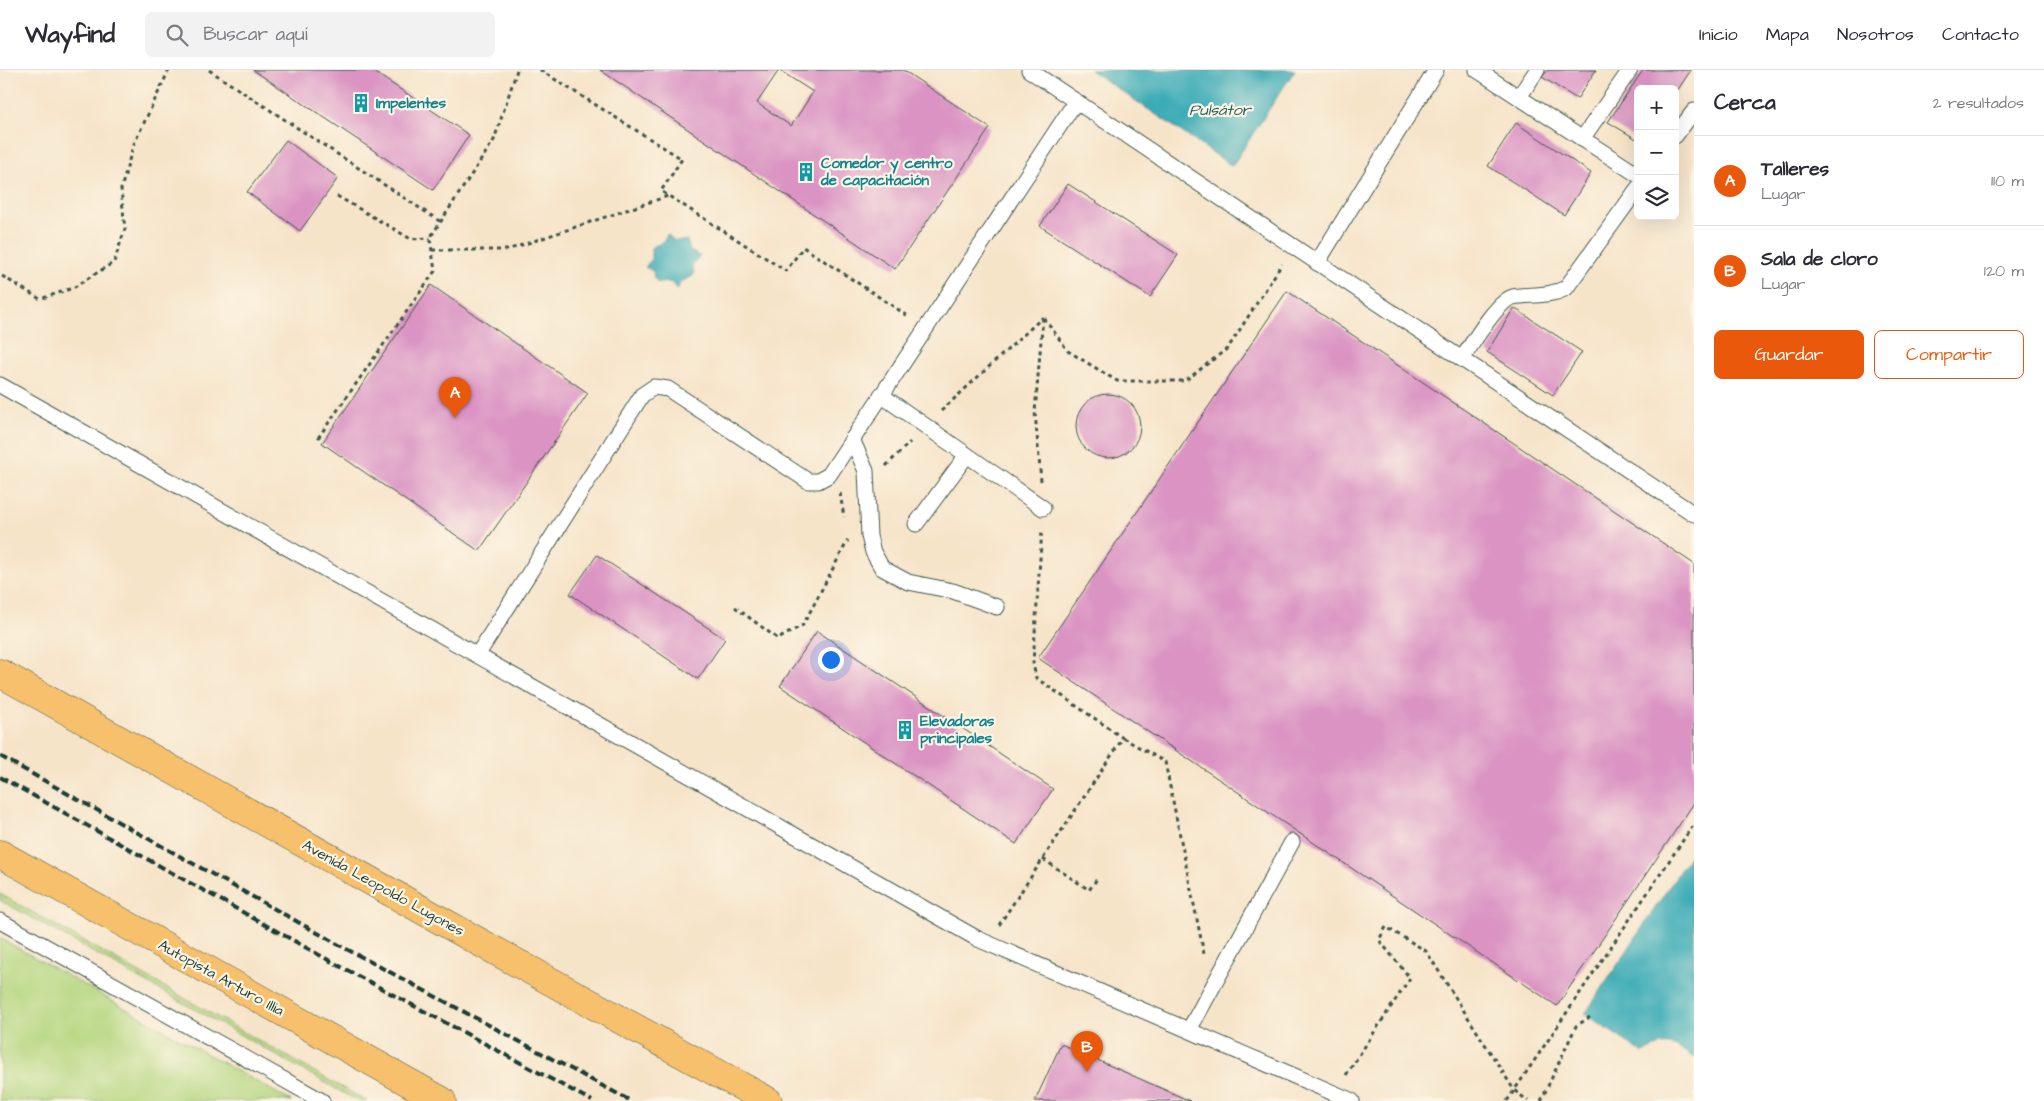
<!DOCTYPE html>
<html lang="es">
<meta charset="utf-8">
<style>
:root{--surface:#fff;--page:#f2f2f3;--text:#2b2b33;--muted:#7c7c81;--line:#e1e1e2;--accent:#ea580c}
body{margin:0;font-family:"Architects Daughter",sans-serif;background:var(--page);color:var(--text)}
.controls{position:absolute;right:15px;top:15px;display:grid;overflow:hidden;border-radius:8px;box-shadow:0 5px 20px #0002}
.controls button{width:45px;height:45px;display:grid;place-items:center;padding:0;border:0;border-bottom:1px solid var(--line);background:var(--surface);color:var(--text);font:25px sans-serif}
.you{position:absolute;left:830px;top:589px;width:18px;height:18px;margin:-12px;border:4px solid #fff;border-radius:50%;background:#1a73e8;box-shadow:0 0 0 8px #1a73e833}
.badge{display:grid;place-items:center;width:32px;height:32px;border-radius:50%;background:var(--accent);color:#fff;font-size:16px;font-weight:700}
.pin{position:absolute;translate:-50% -41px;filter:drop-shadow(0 1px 2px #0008)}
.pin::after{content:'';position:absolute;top:26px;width:18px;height:15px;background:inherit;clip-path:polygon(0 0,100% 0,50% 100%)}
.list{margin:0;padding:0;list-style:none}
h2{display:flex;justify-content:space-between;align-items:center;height:65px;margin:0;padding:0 20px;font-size:21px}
h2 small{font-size:16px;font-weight:400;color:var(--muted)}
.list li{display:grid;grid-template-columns:32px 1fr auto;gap:15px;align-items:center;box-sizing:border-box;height:90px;padding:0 20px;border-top:1px solid var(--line)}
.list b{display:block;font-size:19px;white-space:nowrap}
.list p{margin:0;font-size:16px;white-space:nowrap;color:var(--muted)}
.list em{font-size:16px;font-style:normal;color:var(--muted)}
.actions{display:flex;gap:10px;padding:15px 20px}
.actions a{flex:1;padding:11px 0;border:1px solid var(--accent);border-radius:8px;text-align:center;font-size:18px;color:var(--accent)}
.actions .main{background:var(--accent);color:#fff}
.icon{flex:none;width:28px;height:28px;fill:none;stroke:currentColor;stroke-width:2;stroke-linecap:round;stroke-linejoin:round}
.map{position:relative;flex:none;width:1694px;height:1031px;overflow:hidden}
header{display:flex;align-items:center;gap:30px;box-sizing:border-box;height:70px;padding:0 25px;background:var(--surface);border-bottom:1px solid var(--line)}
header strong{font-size:24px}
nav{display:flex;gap:28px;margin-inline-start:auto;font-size:18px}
.search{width:350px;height:45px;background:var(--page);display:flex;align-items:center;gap:12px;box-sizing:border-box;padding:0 18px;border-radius:8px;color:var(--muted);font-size:19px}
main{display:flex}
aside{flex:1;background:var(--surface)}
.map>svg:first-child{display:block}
</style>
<header>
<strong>Wayfind</strong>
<div class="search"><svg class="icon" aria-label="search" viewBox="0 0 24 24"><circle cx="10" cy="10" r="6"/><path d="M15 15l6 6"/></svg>Buscar aquí</div>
<nav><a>Inicio</a><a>Mapa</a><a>Nosotros</a><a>Contacto</a></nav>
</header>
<main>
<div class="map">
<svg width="1694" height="1031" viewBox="0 0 1694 1031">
<rect width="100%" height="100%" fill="#fcf5e5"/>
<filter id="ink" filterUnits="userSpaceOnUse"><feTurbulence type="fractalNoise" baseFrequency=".02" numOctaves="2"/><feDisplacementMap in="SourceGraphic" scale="10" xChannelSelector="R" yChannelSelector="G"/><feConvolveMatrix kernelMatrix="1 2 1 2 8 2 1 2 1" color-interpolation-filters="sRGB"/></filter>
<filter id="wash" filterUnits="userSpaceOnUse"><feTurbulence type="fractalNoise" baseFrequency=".0096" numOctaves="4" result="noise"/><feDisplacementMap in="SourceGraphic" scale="20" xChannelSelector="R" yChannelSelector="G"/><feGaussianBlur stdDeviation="1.12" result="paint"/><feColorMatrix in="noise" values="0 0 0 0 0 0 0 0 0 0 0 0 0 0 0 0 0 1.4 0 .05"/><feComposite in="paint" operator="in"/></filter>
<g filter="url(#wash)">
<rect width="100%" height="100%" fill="#f6e4c9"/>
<g fill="#b4d67e" stroke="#6a8a59">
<path d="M0 824 348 1021 367 1031H358L0 830Z"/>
<path d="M0 868 291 1031H0Z"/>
</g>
<g fill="#39aab6" stroke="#2c7475">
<path d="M1090 0H1295L1232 96Z"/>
<path d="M667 164 675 171 687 170 690 181 700 186 692 195 694 201 693 206C685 211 679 210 678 219L670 212 658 213 654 208 653 201 645 197 651 190V178C658 173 665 174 667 164Z"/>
<path d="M1694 779V988C1673 973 1666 970 1643 983L1585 944Z"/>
</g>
<g id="blocks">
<g fill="#da93c3" fill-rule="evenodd">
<path d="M253 0H371L469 65 433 120Z"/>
<path d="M600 0H903L990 58 895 199ZM779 0 813 22 791 56 757 33Z"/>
<path d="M1548 0H1596L1577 29 1542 7Z"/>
<path d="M1643 0H1691L1675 24V19H1638V70L1608 52Z"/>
<path d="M1516 53 1591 103 1564 145 1488 96Z"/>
<path d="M286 70 338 108 300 161 247 122Z"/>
<path d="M1068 114 1178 185 1150 227 1040 156Z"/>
<path d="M431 215 588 323 479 481 322 373Z"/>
<path d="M1287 221 1694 494V733L1557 936 1038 588Z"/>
<path d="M1514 238 1582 282 1553 325 1487 282Z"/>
<circle cx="1108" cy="356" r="32"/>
<path d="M597 485 725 569 698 609 570 524Z"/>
<path d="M817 561 1053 719 1016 774 780 616Z"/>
<path d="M1061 974 1190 1031H1035Z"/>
</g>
</g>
</g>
<g filter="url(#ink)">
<use href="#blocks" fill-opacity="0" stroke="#3f564a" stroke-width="1"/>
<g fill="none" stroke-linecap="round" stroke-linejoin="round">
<g stroke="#3f564a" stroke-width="17">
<g id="service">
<path d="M1029 0 1694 444"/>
<path d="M1477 0 1638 105"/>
<path d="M1519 27 1537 0"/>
<path d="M1675 66 1694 41"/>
<path d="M1582 69 1630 0"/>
<path d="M1317 193 1436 0"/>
<path d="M1462 289C1472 274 1497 231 1513 227 1531 224 1549 227 1566 218L1638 118"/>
<path d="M0 315 978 869 1352 1031"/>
<path d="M881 325 1043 438"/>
<path d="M852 369 866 401 869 466 873 482 882 498 908 512 953 521 997 537"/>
<path d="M916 454 967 385"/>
<path d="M478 584 642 325 654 317 668 319 808 411H818L829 405 1076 31"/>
<path d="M0 851 322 1031"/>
<path d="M1189 960 1292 772"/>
</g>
</g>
<g stroke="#3f564a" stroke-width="29">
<g id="motorway">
<path d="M0 603 472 868 768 1031"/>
<path d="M0 784 442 1031"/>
</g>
</g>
<g stroke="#3f564a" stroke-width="3" stroke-dasharray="4 4" stroke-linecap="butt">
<path d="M209 0 441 152"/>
<path d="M540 0 682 89 661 121 786 201 803 177 908 246"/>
<path d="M337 126 411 169 430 168"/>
<path d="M432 180H507L668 126"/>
<path d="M2 206 40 229 73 218 114 192 125 159 121 119 133 76 169 0"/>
<path d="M1044 248 1068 281 1117 311H1185L1228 278 1282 194"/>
<path d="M941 341 1043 247"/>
<path d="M318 368 435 201 430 168 494 70 517 0"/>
<path d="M886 396 910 372"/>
<path d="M1041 411 1035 342 1043 247"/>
<path d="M840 423 844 447"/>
<path d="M735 537 778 569 803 555 848 470"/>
<path d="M1123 668 1165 692 1204 884"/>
<path d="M1043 789 1089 820 1097 809"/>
<path d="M999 855 1123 668 1036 608 1033 593 1042 459"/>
<path d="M1346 1005 1410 908 1379 870 1386 857 1426 881 1514 1020 1528 1031"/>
<path d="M1507 1031 1694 754"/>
<path d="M1541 1031 1576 956 1590 947"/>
</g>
<use href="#service" stroke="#fff" stroke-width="15"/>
<use href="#motorway" stroke="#f7c06c" stroke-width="28"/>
<g stroke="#1f3d34" stroke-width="4" stroke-dasharray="8 4" stroke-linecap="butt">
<path d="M0 686 341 876 631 1031"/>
<path d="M0 707 332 892 592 1031"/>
</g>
</g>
</g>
<defs>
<g id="building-bare" transform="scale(1.5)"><path d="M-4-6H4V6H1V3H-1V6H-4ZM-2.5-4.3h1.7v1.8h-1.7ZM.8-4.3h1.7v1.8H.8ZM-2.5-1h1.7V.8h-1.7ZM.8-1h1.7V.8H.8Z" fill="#0f9aa8" stroke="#fcf5e5" stroke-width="2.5" paint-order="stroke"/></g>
</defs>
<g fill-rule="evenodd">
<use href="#building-bare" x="361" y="33"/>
<use href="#building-bare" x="806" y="102"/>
<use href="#building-bare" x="905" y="660"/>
</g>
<g text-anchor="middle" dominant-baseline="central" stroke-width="4.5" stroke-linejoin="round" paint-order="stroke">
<g font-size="15" font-weight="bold" fill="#0d838f" stroke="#fcf5e5" text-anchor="start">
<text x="376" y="33">Impelentes</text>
<text x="821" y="93">Comedor y centro<tspan x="821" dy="17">de capacitación</tspan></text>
<text x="920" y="651">Elevadoras<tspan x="920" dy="17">principales</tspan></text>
</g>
<g font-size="15" fill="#1f3d34" stroke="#fcf5e5">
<text transform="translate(383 818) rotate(29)">Avenida Leopoldo Lugones</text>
<text transform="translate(221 908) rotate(29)">Autopista Arturo Illia</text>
</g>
<g font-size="16" font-style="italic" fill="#275e5b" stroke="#fcf5e5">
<text x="1220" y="40">Pulsátor</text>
</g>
</g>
</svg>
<div class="controls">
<button>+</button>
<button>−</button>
<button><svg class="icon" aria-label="layers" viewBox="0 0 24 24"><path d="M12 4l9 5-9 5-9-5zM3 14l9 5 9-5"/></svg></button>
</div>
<div class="you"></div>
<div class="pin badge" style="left:455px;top:348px">A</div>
<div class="pin badge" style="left:1087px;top:1002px">B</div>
</div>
<aside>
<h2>Cerca<small>2 resultados</small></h2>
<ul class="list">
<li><span class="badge">A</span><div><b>Talleres</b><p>Lugar</p></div><em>110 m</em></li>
<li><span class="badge">B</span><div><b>Sala de cloro</b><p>Lugar</p></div><em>120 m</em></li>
</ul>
<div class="actions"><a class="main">Guardar</a><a>Compartir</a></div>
</aside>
</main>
